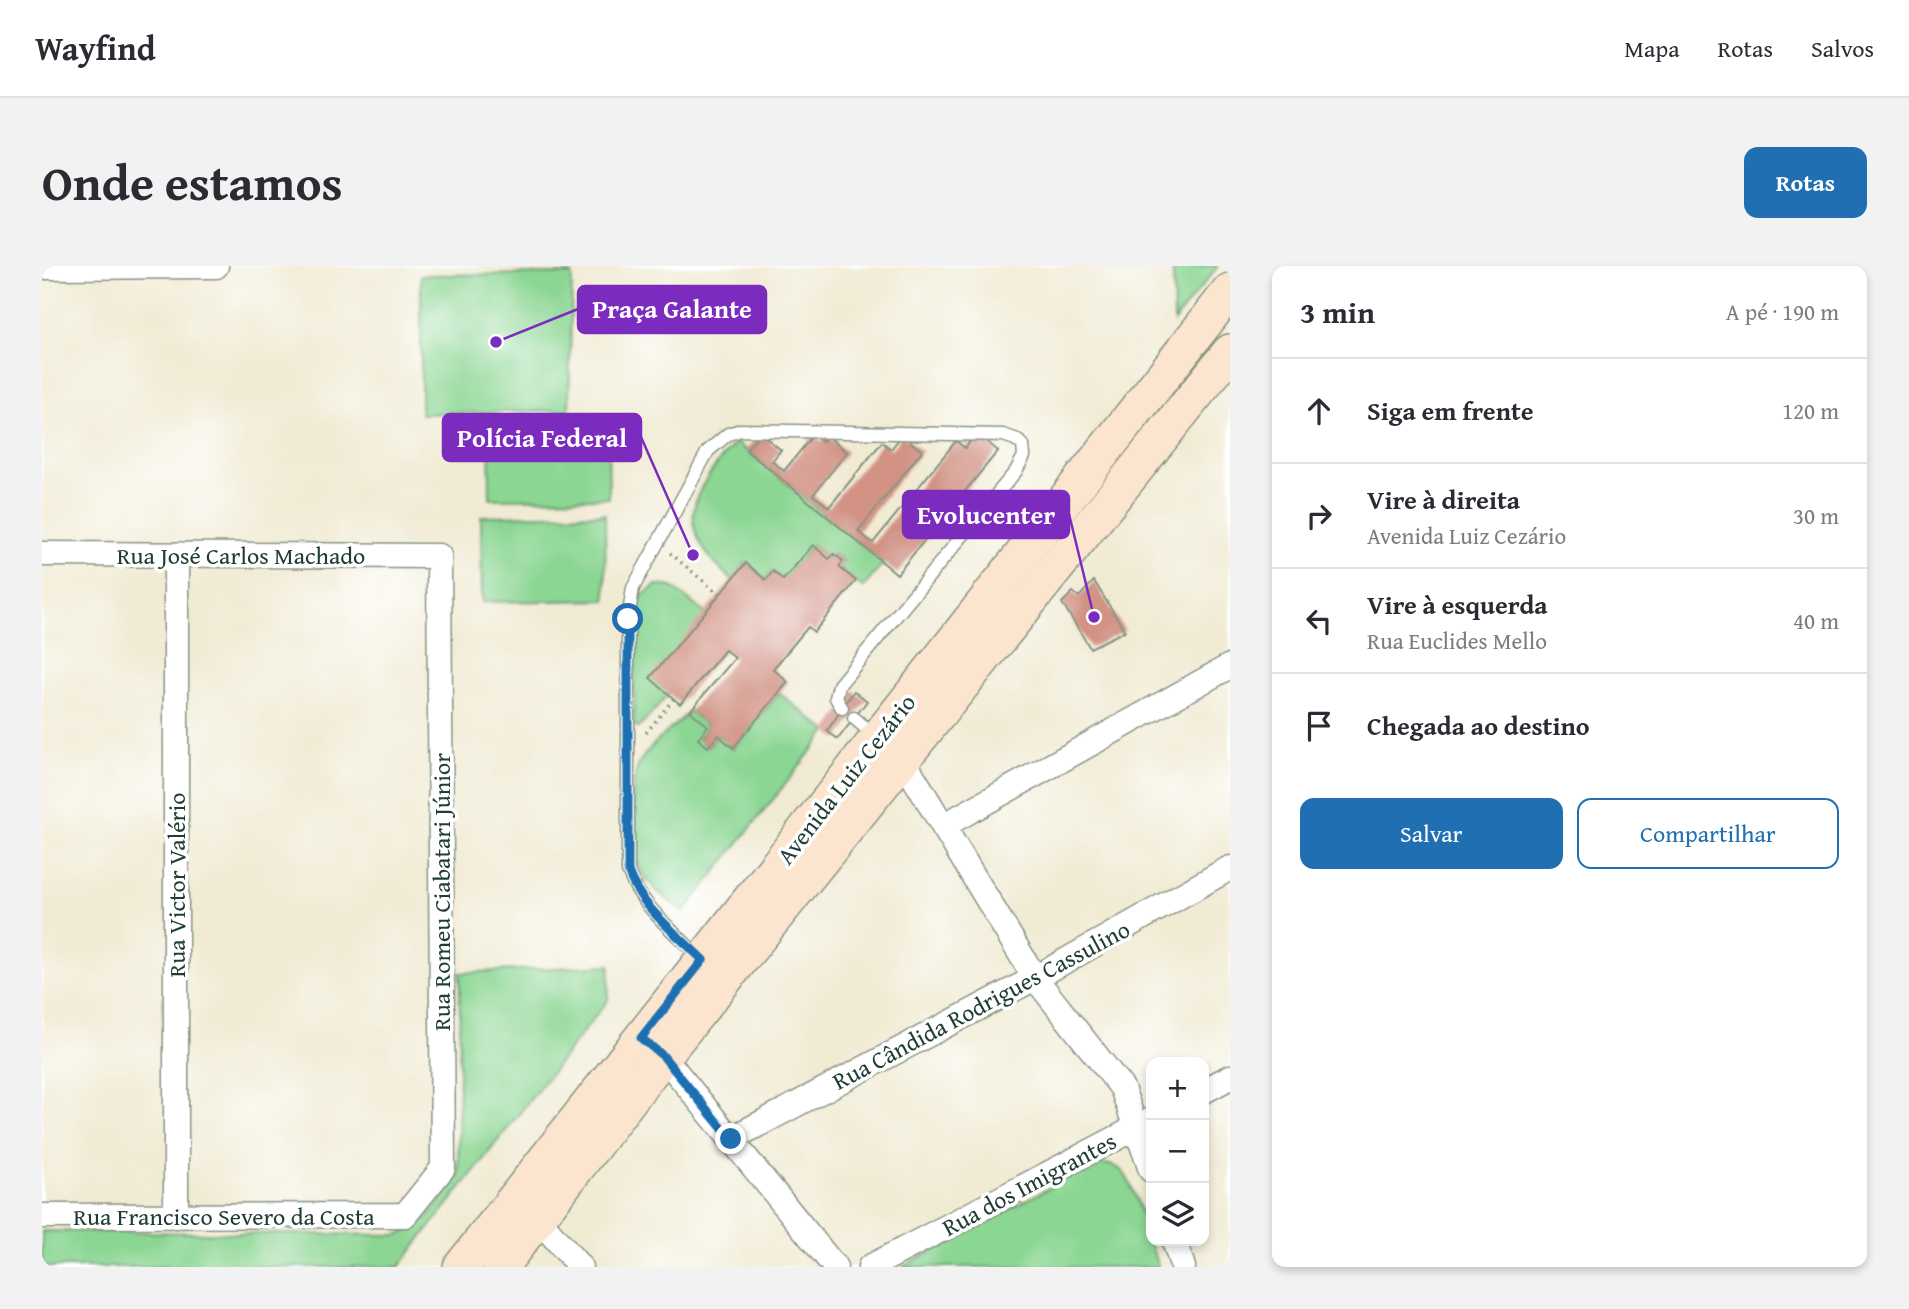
<!DOCTYPE html>
<html lang="pt">
<meta charset="utf-8">
<style>
:root{--surface:#fff;--page:#f2f2f3;--text:#2b2b33;--muted:#7c7c81;--line:#e1e1e2;--accent:#1f6fb2}
body{margin:0;font-family:"Gentium Book Plus",serif;background:var(--page);color:var(--text)}
.controls{position:absolute;right:21px;bottom:21px;display:grid;overflow:hidden;border-radius:14px;box-shadow:0 4px 10px #0003}
.controls button{width:63px;height:63px;display:grid;place-items:center;padding:0;border:0;border-bottom:2px solid var(--line);background:var(--surface);color:var(--text);font:35px sans-serif}
.stop{position:absolute;width:21px;height:21px;margin:-16px;border:5px solid #1f6fb2;border-radius:50%;background:#fff}
.stop.end{background:#1f6fb2;border-color:#fff;box-shadow:0 2px 7px #0008}
.list{margin:0;padding:0;list-style:none}
h2{display:flex;justify-content:space-between;align-items:center;height:91px;margin:0;padding:0 28px;font-size:30px}
h2 small{font-size:23px;font-weight:400;color:var(--muted)}
.list li{display:grid;grid-template-columns:46px 1fr auto;gap:21px;align-items:center;box-sizing:border-box;height:105px;padding:0 28px;border-top:2px solid var(--line)}
.list b{display:block;font-size:26px;white-space:nowrap}
.list p{margin:0;font-size:23px;white-space:nowrap;color:var(--muted)}
.list em{font-size:23px;font-style:normal;color:var(--muted)}
.actions{display:flex;gap:14px;padding:21px 28px}
.actions a{flex:1;padding:16px 0;border:2px solid var(--accent);border-radius:14px;text-align:center;font-size:24px;color:var(--accent)}
.actions .main{background:var(--accent);color:#fff}
.icon{flex:none;width:38px;height:38px;fill:none;stroke:currentColor;stroke-width:2;stroke-linecap:round;stroke-linejoin:round}
.map{position:relative;flex:none;width:1188px;height:1001px;overflow:hidden;border-radius:14px}
header{display:flex;align-items:center;gap:42px;box-sizing:border-box;height:98px;padding:0 35px;background:var(--surface);border-bottom:2px solid var(--line)}
header strong{font-size:33px}
nav{display:flex;gap:38px;margin-inline-start:auto;font-size:24px}
.intro{display:flex;align-items:center;justify-content:space-between;box-sizing:border-box;height:168px;padding:0 42px}
h1{margin:0;font-size:49px}
.button{padding:18px 32px;border-radius:14px;background:var(--accent);color:#fff;font-size:24px;font-weight:700}
main{display:flex;gap:42px;padding:0 42px}
aside{flex:1;background:var(--surface);border-radius:14px;box-shadow:0 4px 10px #0003}
.map>svg:first-child{display:block}
</style>
<header>
<strong>Wayfind</strong>
<nav><a>Mapa</a><a>Rotas</a><a>Salvos</a></nav>
</header>
<div class="intro"><h1>Onde estamos</h1><a class="button">Rotas</a></div>
<main>
<div class="map">
<svg width="1188" height="1001" viewBox="0 0 1188 1001">
<rect width="100%" height="100%" fill="#fff"/>
<filter id="ink" filterUnits="userSpaceOnUse"><feTurbulence type="fractalNoise" baseFrequency=".0143" numOctaves="2"/><feDisplacementMap in="SourceGraphic" scale="14" xChannelSelector="R" yChannelSelector="G"/><feConvolveMatrix kernelMatrix="1 2 1 2 8 2 1 2 1" color-interpolation-filters="sRGB"/></filter>
<filter id="wash" filterUnits="userSpaceOnUse"><feTurbulence type="fractalNoise" baseFrequency=".00686" numOctaves="4" result="noise"/><feDisplacementMap in="SourceGraphic" scale="28" xChannelSelector="R" yChannelSelector="G"/><feGaussianBlur stdDeviation="1.57" result="paint"/><feColorMatrix in="noise" values="0 0 0 0 0 0 0 0 0 0 0 0 0 0 0 0 0 1.4 0 .05"/><feComposite in="paint" operator="in"/></filter>
<g filter="url(#wash)">
<rect width="100%" height="100%" fill="#f1ebd4"/>
<g fill="#8bd693" stroke="#558a64" stroke-width="2">
<path d="M1131 0H1176L1132 55 1131 4Z"/>
<path d="M530 8 527 144 379 148V9Z"/>
<path d="M566 162 567 232 448 233 447 163Z"/>
<path d="M694 176 842 297 821 322 797 301 801 295 792 288 787 293 771 279 741 314 731 306 724 314 704 297 690 314C630 262 647 227 694 176Z"/>
<path d="M563 248 564 334 440 336 439 250Z"/>
<path d="M614 319 630 321 663 347 627 428 597 462 592 459V341L600 330Z"/>
<path d="M737 427 785 465 642 646C623 632 601 617 594 593 593 566 584 514 601 491 613 474 633 460 648 445L666 460 656 472 666 481 676 469 691 482Z"/>
<path d="M568 699 566 734 357 1001H0V965L355 969 371 963 384 953 416 912 418 707Z"/>
<path d="M1053 897C1062 898 1072 898 1079 904 1093 916 1109 981 1116 1001H860Z"/>
</g>
<g id="blocks">
<g fill="#d29385">
<path d="M718 167 739 184 730 195 742 205 771 169 780 176 785 170 805 186 771 229 787 241 840 176 849 183 860 169 880 185 816 265 831 277 914 175 923 182 935 167 956 185 855 308 704 184Z"/>
<path d="M771 279 787 293 792 288 801 295 797 301 814 315 772 366 766 361 731 403 746 416 691 482 676 469 666 481 656 473 666 460 648 445 693 392 683 384 638 438 608 412 704 297 724 314 731 305 741 314Z"/>
<path d="M1052 315 1083 365 1048 382 1020 337 1031 326 1037 331Z"/>
<path d="M812 425 825 435 796 473 785 465Z"/>
</g>
</g>
</g>
<g filter="url(#ink)">
<use href="#blocks" fill-opacity="0" stroke="#889484" stroke-width="2"/>
<g fill="none" stroke-linecap="round" stroke-linejoin="round">
<g stroke="#889484" stroke-width="15">
<g id="lane">
<path d="M812 452 833 470"/>
<path d="M660 694C634 667 599 641 586 605V353L591 322 666 185 686 168 699 164 961 169 973 173 981 179 982 190 974 205 797 419 794 432 800 442"/>
</g>
</g>
<g stroke="#889484" stroke-width="27">
<g id="street">
<path d="M0 1 174 0"/>
<path d="M0 288 397 290 401 902 363 949 0 950"/>
<path d="M851 485 860 492 993 712 1080 822 1109 904"/>
<path d="M901 560 1188 400"/>
<path d="M611 781 621 790 793 1001"/>
<path d="M1162 825 1188 811"/>
<path d="M689 873 993 712 1188 602"/>
<path d="M486 941 538 1001"/>
<path d="M134 950V289"/>
<path d="M1132 975 1141 1001"/>
<path d="M828 1001 1109 854"/>
</g>
</g>
<g stroke="#889484" stroke-width="38">
<g id="secondary">
<path d="M419 1001 1188 25"/>
<path d="M458 1001 621 790 1188 86"/>
</g>
</g>
<g stroke="#889484" stroke-width="3.5" stroke-dasharray="2 5" stroke-linecap="butt">
<path d="M628 287 678 329"/>
<path d="M604 467 632 432"/>
</g>
<use href="#lane" stroke="#fff" stroke-width="12"/>
<use href="#street" stroke="#fff" stroke-width="24"/>
<use href="#secondary" stroke="#fbe5cf" stroke-width="35"/>
</g>
</g>
<g fill="none" stroke-linecap="round" stroke-linejoin="round" filter="url(#ink)">
<path stroke="#1f6fb2" stroke-width="9" d="M586 353V605C598 641 634 667 661 694L599 772 621 790 689 873"/>
</g>
<g text-anchor="middle" dominant-baseline="central" stroke-width="7" stroke-linejoin="round" paint-order="stroke">
<g font-size="24" fill="#1f3d34" stroke="#fff">
<text x="199" y="289">Rua José Carlos Machado</text>
<text transform="translate(804 513) rotate(-52)">Avenida Luiz Cezário</text>
<text transform="translate(134 619) rotate(-90)">Rua Victor Valério</text>
<text transform="translate(399 626) rotate(-90)">Rua Romeu Ciabatari Júnior</text>
<text transform="translate(939 739) rotate(-28)">Rua Cândida Rodrigues Cassulino</text>
<text transform="translate(987 918) rotate(-28)">Rua dos Imigrantes</text>
<text x="182" y="950">Rua Francisco Severo da Costa</text>
</g>
</g>
<path fill="none" stroke="#7b2cbf" stroke-width="2.5" d="M454 76L536 43M651 289L599 171M1052 351L1027 248"/>
<g fill="#7b2cbf" stroke="#fff" stroke-width="2.5">
<circle cx="454" cy="76" r="7"/>
<circle cx="651" cy="289" r="7"/>
<circle cx="1052" cy="351" r="7"/>
</g>
<g fill="#7b2cbf" stroke="#7b2cbf" stroke-width="2.5">
<rect x="536" y="20" width="188" height="47" rx="7"/>
<rect x="401" y="148" width="198" height="47" rx="7"/>
<rect x="861" y="225" width="166" height="47" rx="7"/>
</g>
<g font-size="26" text-anchor="middle" font-weight="bold" fill="#fff">
<text x="630" y="52">Praça Galante</text>
<text x="500" y="181">Polícia Federal</text>
<text x="944" y="258">Evolucenter</text>
</g>
</svg>
<div class="controls">
<button>+</button>
<button>−</button>
<button><svg class="icon" aria-label="layers" viewBox="0 0 24 24"><path d="M12 4l9 5-9 5-9-5zM3 14l9 5 9-5"/></svg></button>
</div>
<div class="stop" style="left:586px;top:353px"></div>
<div class="stop end" style="left:689px;top:873px"></div>
</div>
<aside>
<h2>3 min<small>A pé · 190 m</small></h2>
<ul class="list">
<li><svg class="icon" aria-label="ahead" viewBox="0 0 24 24"><path d="M12 20V5M6 11l6-6 6 6"/></svg><div><b>Siga em frente</b></div><em>120 m</em></li>
<li><svg class="icon" aria-label="right" viewBox="0 0 24 24"><path d="M7 20v-9h11M14 6l5 5-5 5"/></svg><div><b>Vire à direita</b><p>Avenida Luiz Cezário</p></div><em>30 m</em></li>
<li><svg class="icon" aria-label="left" viewBox="0 0 24 24"><path d="M17 20v-9H6M10 6l-5 5 5 5"/></svg><div><b>Vire à esquerda</b><p>Rua Euclides Mello</p></div><em>40 m</em></li>
<li><svg class="icon" aria-label="arrive" viewBox="0 0 24 24"><path d="M6 21V4h12l-3 4 3 4H6"/></svg><div><b>Chegada ao destino</b></div></li>
</ul>
<div class="actions"><a class="main">Salvar</a><a>Compartilhar</a></div>
</aside>
</main>
